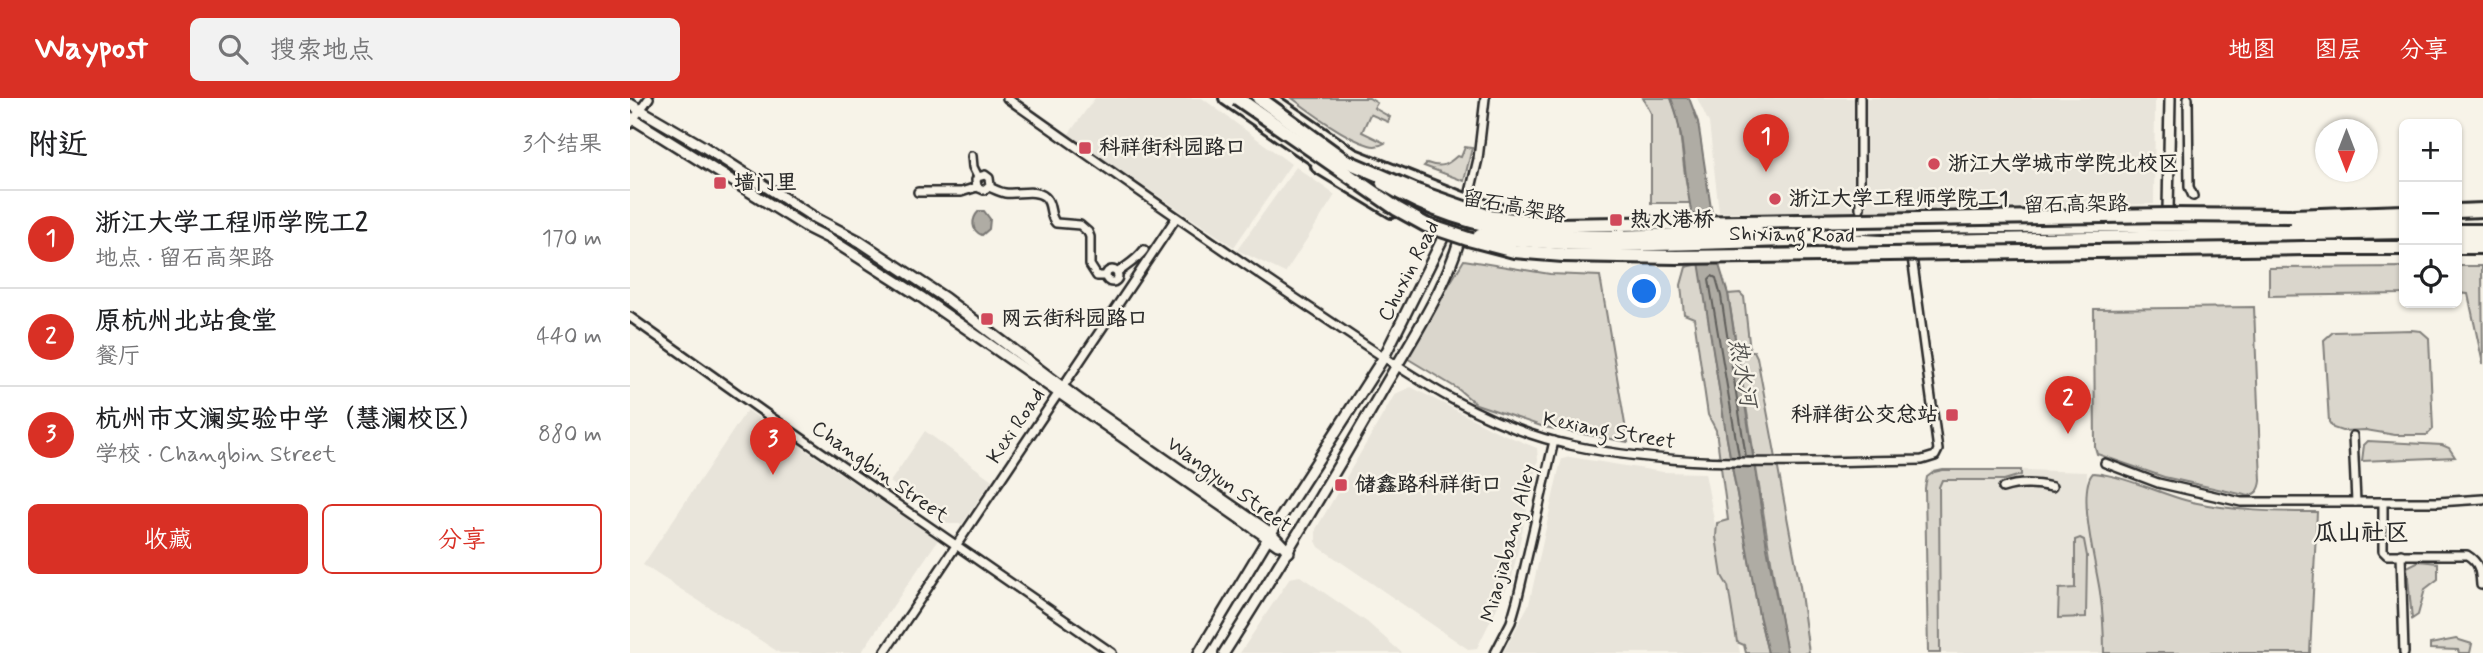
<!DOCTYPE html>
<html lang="zh">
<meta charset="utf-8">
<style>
:root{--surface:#fff;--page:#f2f2f2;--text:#202124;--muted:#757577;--line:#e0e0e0;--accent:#d93025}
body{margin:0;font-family:Mynerve,"LXGW WenKai TC",sans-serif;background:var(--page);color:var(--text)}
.controls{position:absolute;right:21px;top:21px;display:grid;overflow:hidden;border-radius:10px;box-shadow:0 2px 5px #0004}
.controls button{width:63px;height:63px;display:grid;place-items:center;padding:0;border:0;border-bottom:2px solid var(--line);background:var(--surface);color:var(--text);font:35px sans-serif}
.compass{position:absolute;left:1685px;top:21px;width:63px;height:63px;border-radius:50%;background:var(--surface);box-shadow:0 2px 5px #0004;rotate:180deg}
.you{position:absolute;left:1015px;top:194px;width:24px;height:24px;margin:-18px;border:5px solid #fff;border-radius:50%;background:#1a73e8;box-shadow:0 0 0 10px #1a73e833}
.badge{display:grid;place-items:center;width:46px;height:46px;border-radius:50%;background:var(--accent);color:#fff;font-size:23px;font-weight:700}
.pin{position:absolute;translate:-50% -58px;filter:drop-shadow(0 2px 4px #0008)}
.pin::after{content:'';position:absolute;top:37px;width:24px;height:21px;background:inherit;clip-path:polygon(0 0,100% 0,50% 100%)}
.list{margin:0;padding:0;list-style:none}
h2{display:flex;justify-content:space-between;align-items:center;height:91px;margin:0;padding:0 28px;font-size:30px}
h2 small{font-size:23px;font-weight:400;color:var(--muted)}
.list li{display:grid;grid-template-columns:46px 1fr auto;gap:21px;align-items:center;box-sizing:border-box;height:98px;padding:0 28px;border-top:2px solid var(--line)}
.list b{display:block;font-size:26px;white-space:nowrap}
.list p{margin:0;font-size:23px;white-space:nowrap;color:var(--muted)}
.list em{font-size:23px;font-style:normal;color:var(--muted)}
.actions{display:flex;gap:14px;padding:21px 28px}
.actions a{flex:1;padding:16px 0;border:2px solid var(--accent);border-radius:10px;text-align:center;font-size:24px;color:var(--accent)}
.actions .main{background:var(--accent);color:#fff}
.icon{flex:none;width:38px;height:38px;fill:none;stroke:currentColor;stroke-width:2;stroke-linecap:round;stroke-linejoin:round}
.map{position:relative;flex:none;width:1853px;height:555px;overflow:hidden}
header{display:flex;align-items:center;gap:42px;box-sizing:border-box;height:98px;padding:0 35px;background:var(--accent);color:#fff}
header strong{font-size:33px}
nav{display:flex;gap:38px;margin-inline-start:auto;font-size:24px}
.search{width:490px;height:63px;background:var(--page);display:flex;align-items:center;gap:18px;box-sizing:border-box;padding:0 24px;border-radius:10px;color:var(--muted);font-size:26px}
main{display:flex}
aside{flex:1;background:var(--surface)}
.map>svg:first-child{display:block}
</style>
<header>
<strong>Waypost</strong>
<div class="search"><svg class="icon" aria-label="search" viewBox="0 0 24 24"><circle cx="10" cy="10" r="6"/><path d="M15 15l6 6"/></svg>搜索地点</div>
<nav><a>地图</a><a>图层</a><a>分享</a></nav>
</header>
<main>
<aside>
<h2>附近<small>3个结果</small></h2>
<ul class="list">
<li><span class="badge">1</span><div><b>浙江大学工程师学院工2</b><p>地点 · 留石高架路</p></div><em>170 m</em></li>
<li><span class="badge">2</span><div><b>原杭州北站食堂</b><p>餐厅</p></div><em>440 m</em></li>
<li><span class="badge">3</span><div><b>杭州市文澜实验中学（慧澜校区）</b><p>学校 · Changbin Street</p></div><em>880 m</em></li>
</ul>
<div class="actions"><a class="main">收藏</a><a>分享</a></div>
</aside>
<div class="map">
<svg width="1853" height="555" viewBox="0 0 1853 555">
<rect width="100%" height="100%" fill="#f7f3e8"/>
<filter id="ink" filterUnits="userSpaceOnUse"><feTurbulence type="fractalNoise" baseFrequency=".0143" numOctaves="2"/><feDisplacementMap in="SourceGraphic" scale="14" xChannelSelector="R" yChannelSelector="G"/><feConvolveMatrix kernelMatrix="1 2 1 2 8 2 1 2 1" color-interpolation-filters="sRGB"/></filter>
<g filter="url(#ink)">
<g fill="#e8e4da">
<path d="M465 0H572L661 66 604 149 438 37Z"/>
<path d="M1067 0H1525L1524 106 1207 114H1089L1079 25Z"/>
<path d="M666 69 705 97 655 175 607 152Z"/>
<path d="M781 289 868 334 907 350 908 362 882 479 847 550 838 551 689 449 686 443V431L765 296Z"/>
<path d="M117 312 308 442 231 555H150L13 467Z"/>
<path d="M295 333 362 382 332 426H319L260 384Z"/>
<path d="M940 359 1033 374 1075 375 1110 555H873L899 506 929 371 932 361Z"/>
<path d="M1391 372 1457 374 1458 428 1470 491 1474 529V555H1310L1309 389 1312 381 1374 382 1391 377Z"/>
<path d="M670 478 737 524 772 555H610L660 480Z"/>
</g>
<g fill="#dad6cc" stroke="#82807c" stroke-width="2">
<path d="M662 0H739L747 5 744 10 760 19 758 24 740 16 732 34 755 45C750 48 745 49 739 47 715 40 682 15 662 0Z"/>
<path d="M1013 0H1041C1055 34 1050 71 1061 105H1021V15Z"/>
<path d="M835 49 842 50 834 83 794 68 797 65C811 70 816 68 827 58L831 59Z"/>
<path d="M834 162 920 176 970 178 998 344 914 329 846 306 828 291 775 259Z"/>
<path d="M1070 166 1097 341 1129 517 1138 555H1116L1114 547 1107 544 1098 488 1092 478 1086 439 1087 425 1098 422 1086 332 1078 317 1064 220 1054 216 1051 187 1056 169Z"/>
<path d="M1827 168H1852L1853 266 1838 196 1827 195Z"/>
<path d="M1774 169V196L1639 198V170Z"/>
<path d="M1110 195 1114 199 1120 253H1124L1127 259 1170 488 1179 555H1157L1153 537 1098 196Z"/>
<path d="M1624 209 1631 383C1630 392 1627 395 1619 398L1534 379 1467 356 1465 349 1464 211Z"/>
<path d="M1781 232 1791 233 1799 240 1803 331 1797 337H1765L1736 332 1712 333 1703 330 1699 324 1694 242 1703 234Z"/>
<path d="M1738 343 1812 347 1819 350 1825 359 1732 363 1734 347Z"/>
<path d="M1313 372H1391V377L1374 382H1312L1309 389 1310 555H1298L1295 390 1297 379 1304 374Z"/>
<path d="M1463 375C1497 378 1529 396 1562 404 1604 413 1645 414 1687 414L1680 555H1474C1474 534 1473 515 1470 494 1467 471 1446 392 1463 375Z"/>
<path d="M1450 440 1454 442 1457 458 1456 519 1428 520 1429 491 1445 490V442Z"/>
<path d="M1789 463 1808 465V481L1795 491 1788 517 1782 521 1777 469Z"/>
<path d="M1826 541 1842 546 1840 555H1829L1828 552 1800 551V546Z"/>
</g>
<g fill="#afaca4" stroke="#7a7874" stroke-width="2">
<path d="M1041 0H1059L1068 24 1090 170 1098 196 1137 449 1157 555H1138L1129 517 1097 341 1058 94 1051 38 1046 14Z"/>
<path d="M349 113H354L360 121 359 131 352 137C341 133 341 121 349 113Z"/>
</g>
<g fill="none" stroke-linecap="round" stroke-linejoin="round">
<path stroke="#605f5b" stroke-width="2" d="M1109 359 1081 194 1079 181 1082 178 1086 180 1091 198 1116 359"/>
<g stroke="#2b2b2b" stroke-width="12">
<g id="minor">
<path d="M377 0C477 71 578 142 680 210 762 264 842 326 940 347 1056 372 1174 363 1292 362L1305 358 1308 352 1282 159"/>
<path d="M1230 0V110"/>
<path d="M1558 0 1559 89 1563 98"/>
<path d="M0 26 19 0"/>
<path d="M342 58 343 69 348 79 346 82 347 89 354 92 360 87 359 80 355 77 348 79"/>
<path d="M359 89C364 91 369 94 375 95 387 97 405 90 415 99 423 106 418 117 426 125L450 127 458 134 460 139V167L467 178H476"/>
<path d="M288 94H331L347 89"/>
<path d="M838 103 848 61 855 0"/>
<circle cx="482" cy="178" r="6"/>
<path d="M487 175C497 167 506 163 514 152"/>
<path d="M0 219 135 315 482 555"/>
<path d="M1723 338 1726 404"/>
<path d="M1475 365 1528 385 1611 404H1808L1853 401"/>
<path d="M1373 390C1389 384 1405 385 1422 389"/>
<path d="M1753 404V453L1757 457H1837C1850 465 1850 473 1851 487"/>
<path d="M1771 456 1774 555"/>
<path d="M254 555 546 120"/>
<path d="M865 555 881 524 887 503 924 343"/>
</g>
</g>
<g stroke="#2b2b2b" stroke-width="14">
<g id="tertiary">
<path d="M0 6 74 49 185 120 229 143 315 200 451 303 641 435 659 454"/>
<path d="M0 19 178 130 200 141 291 199 648 447"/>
<path d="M1538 113 1540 0"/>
<path d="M569 555 641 435 754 259 814 138 829 116"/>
<path d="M594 555C648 470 699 385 749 298 782 240 824 181 836 115"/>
</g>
</g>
<g stroke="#2b2b2b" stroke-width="18">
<g id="primary">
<path d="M645 4 722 57 838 103 886 118"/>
<path d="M688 68 762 113"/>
<path d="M1827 143 1853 142"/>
</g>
</g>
<g stroke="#2b2b2b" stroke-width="18">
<g id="trunk">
<path d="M596 0 700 71"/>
<path d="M1827 113 1853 112"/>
<path d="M1663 118 1774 114"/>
<path d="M1827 133H1853"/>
<path d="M1127 134 1251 129 1774 125"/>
<path d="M1128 143 1199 141 1251 144 1774 134"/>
<path d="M1827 149H1853"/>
<path d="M1675 150H1774"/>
</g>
</g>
<use href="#minor" stroke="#f7f3e8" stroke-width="7"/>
<use href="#tertiary" stroke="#f7f3e8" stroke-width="9"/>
<use href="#primary" stroke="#f7f3e8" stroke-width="12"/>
<use href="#trunk" stroke="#f7f3e8" stroke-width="12"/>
<g stroke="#2b2b2b" stroke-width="18" stroke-linecap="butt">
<g id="trunk-bridge">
<path d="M607 0 767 111 796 127 838 141 884 153 933 157 1046 159 1675 150"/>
<path d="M629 0 714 62 789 94 860 119 927 127 1538 117 1661 118"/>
<path d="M753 85C870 157 997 137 1127 134"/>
<path d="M850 137C942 151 1034 146 1128 143"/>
</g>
</g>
<use href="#trunk-bridge" stroke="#f7f3e8" stroke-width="12"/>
</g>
</g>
<g fill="#d1495b" stroke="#f7f3e8" stroke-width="2.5">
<rect x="448" y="43" width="14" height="14" rx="3.5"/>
<circle cx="1304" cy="66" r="7"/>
<rect x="83" y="78" width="14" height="14" rx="3.5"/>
<circle cx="1145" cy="101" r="7"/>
<rect x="979" y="115" width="14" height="14" rx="3.5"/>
<rect x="350" y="214" width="14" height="14" rx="3.5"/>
<rect x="1315" y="310" width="14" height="14" rx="3.5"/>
<rect x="704" y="380" width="14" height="14" rx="3.5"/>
</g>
<g text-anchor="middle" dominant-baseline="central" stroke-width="5" stroke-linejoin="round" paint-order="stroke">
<g font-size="21" font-weight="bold" fill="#2b2b2b" stroke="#f7f3e8" text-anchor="start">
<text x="469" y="50">科祥街科园路口</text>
<text x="1318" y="66">浙江大学城市学院北校区</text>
<text x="104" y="85">墙门里</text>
<text x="1159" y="101">浙江大学工程师学院工1</text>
<text x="1000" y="122">热水港桥</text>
<text x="371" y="221">网云街科园路口</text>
<text x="1308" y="317" text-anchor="end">科祥街公交总站</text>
<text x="725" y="387">储鑫路科祥街口</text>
</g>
<g font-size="21" fill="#2b2b2b" stroke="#f7f3e8">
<text transform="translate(1446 107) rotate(-1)">留石高架路</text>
<text transform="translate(884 109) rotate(10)">留石高架路</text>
<text transform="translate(1162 137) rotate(1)">Shixiang Road</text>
<text transform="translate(779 173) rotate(-63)">Chuxin Road</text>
<text transform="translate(386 328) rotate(-56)">Kexi Road</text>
<text transform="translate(979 333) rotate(10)">Kexiang Street</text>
<text transform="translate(250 374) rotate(35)">Changbin Street</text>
<text transform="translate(599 387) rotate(36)">Wangyun Street</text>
<text transform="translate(879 445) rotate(-75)">Miaojiabang Alley</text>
</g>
<g font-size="23" font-style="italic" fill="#53524f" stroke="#f7f3e8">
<text transform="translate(1112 275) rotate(80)">热水河</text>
</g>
<g font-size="24" font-weight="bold" fill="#2b2b2b" stroke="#f7f3e8">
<text x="1731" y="435">瓜山社区</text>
</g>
</g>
</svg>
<div class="controls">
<button>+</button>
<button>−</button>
<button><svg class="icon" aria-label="locate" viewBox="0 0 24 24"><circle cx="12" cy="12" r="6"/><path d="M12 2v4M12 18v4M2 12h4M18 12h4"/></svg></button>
</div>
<svg class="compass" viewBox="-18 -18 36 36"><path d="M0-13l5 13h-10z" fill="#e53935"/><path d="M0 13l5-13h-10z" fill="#757577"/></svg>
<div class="you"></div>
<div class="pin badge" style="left:1136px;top:74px">1</div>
<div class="pin badge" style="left:1438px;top:336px">2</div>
<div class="pin badge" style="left:143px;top:377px">3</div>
</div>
</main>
